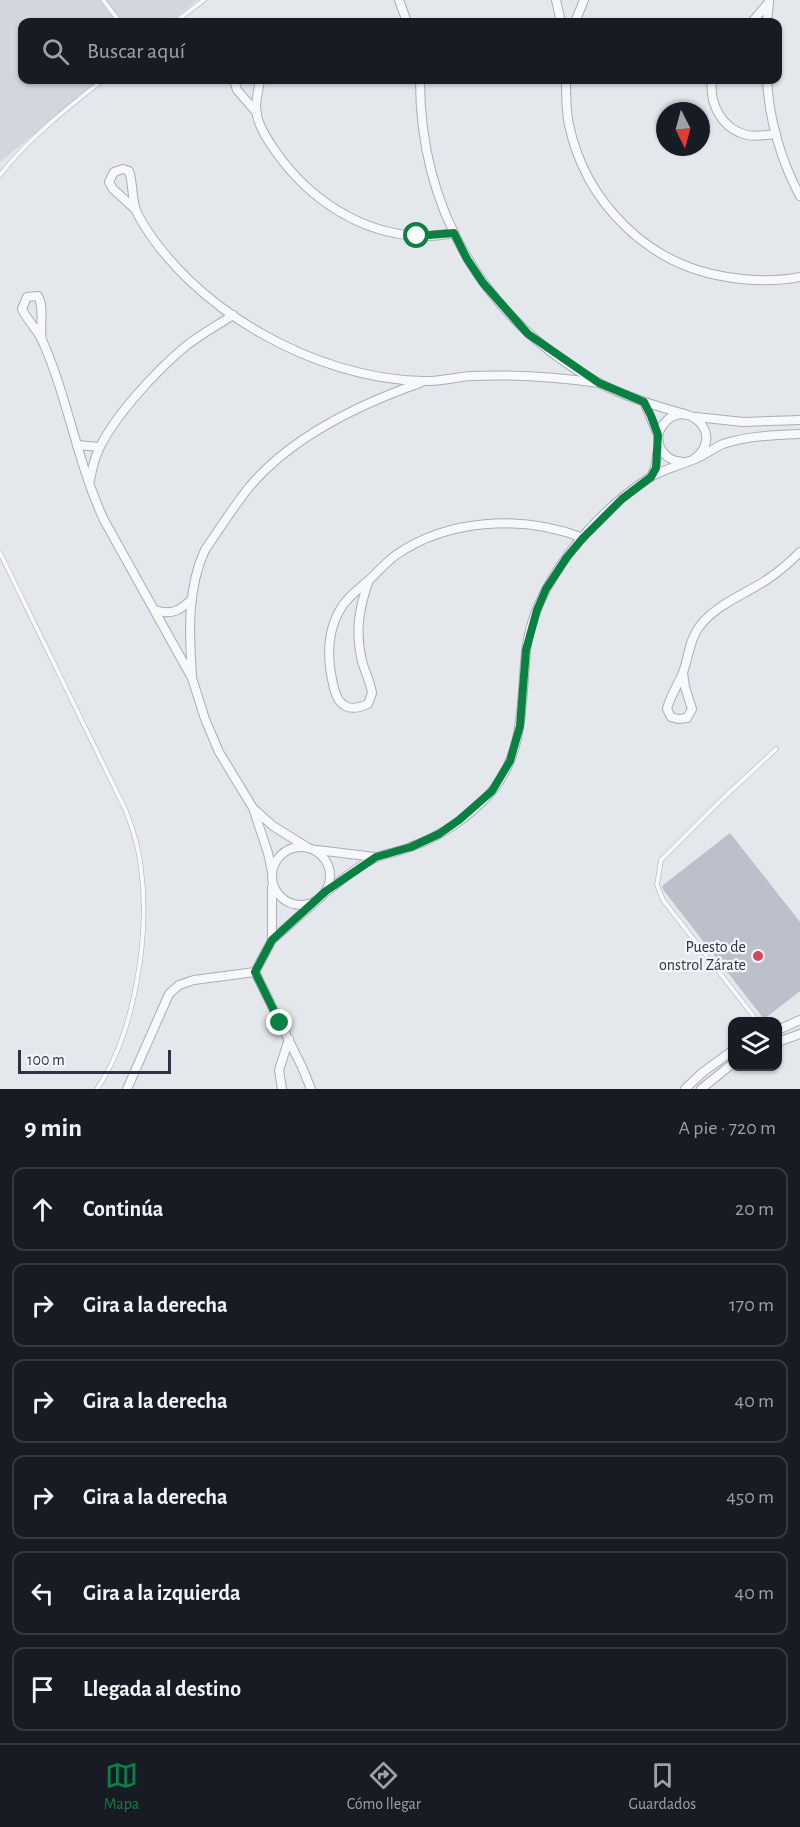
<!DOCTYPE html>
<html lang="es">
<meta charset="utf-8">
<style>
:root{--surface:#171b24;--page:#20242c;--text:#f1f3f6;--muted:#9ea1a6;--line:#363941;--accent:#0b8043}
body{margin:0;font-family:"Alegreya Sans",sans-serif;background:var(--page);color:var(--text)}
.controls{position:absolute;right:18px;bottom:18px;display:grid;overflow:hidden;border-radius:12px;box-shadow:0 2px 4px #0004}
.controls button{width:54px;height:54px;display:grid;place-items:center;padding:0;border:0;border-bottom:2px solid var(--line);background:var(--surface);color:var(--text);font:30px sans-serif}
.compass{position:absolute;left:656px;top:102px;width:54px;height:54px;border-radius:50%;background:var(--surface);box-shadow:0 2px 4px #0004;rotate:174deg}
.scale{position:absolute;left:18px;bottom:15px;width:153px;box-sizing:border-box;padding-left:6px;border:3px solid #2b3445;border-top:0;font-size:16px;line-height:21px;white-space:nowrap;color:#2b3445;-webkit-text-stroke:4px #f4f6f9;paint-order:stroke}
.stop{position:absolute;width:18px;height:18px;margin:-14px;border:4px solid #0b8043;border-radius:50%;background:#fff}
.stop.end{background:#0b8043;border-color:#fff;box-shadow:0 2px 6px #0008}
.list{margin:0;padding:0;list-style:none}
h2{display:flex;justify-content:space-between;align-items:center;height:78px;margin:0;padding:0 24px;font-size:26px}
h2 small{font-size:20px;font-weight:400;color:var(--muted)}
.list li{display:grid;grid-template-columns:39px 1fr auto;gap:18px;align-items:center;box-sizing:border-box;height:84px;margin:0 12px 12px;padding:0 12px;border:2px solid var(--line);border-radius:12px}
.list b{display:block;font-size:22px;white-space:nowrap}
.list em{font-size:20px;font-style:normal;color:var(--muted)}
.icon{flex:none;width:33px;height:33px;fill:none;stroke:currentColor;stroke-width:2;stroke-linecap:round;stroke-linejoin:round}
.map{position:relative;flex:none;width:800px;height:1089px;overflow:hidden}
.search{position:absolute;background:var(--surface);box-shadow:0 2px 4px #0004;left:18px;right:18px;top:18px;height:66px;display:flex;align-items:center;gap:15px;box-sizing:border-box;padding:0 21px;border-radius:12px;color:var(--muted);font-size:22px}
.sheet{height:654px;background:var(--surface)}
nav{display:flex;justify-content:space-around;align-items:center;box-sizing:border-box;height:84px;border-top:2px solid var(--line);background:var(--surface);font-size:16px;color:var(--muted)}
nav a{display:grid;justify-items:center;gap:3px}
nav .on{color:var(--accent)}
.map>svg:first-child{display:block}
</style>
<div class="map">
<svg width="800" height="1089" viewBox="0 0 800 1089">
<rect width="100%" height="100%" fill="#e4e7ec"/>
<path fill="#d2d6de" d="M0 0H197L170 22H22V80H100L0 162Z"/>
<path fill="#bbc0ca" d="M730 833 800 922V991L764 1019 664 891 662 886Z"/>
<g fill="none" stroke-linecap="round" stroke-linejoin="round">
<g stroke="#a9aeb7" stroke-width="5">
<g id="lane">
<path d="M103 0 120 22"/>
<path d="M175 22 204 0"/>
<path d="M0 175C28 139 67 108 103 80"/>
<path d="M0 553 126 811C133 829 139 849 141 868 150 935 135 1033 97 1089"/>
<path d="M758 1022 663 900 657 885 661 860 718 803 776 749"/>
</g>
</g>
<g stroke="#a9aeb7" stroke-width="10">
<g id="street">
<path d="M399 0 407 22"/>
<path d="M556 0 561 22"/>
<path d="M575 22 584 0"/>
<path d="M752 22 769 2"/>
<path d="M767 22 769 2"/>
<path d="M234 80 237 90 257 113"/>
<path d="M260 80C259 88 256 98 256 107 256 123 267 139 276 152 309 199 360 233 418 236 430 237 442 235 454 233"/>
<path d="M420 80C420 209 484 320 599 383 626 397 655 406 685 414"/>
<path d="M566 80C566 95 566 110 569 125 586 203 648 265 727 277 752 281 775 282 800 277"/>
<path d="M712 80C709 104 722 129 747 135 756 137 767 135 776 134"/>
<path d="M767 80C769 119 781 161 800 196"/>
<path d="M136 210 113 189 109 182 114 172 123 169 129 171C134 186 131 202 138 215 190 309 316 379 422 381 439 382 455 377 472 376 515 374 556 377 599 383"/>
<path d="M42 340C39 327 45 308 38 296L27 297 22 309C27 320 37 329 42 340 68 398 77 462 104 520L192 678 205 719 219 752 253 808 268 853 272 872"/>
<path d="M644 402 658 435"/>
<path d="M696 417 743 422 800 420"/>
<path d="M77 445 99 447"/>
<path d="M694 459C728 434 683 395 663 425 658 431 657 439 660 447 664 457 675 463 686 462 699 460 711 449 723 444 747 436 774 435 800 434"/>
<path d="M651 477 655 468 659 443"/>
<path d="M90 480C92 469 94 459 99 449 115 415 157 370 186 346 201 334 218 325 233 315"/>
<path d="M369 580C359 608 355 631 362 661 365 672 370 681 372 693L368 704C350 712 339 708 334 688 327 661 326 630 343 605 350 595 360 588 369 580 378 572 386 562 396 555 449 518 524 515 583 538"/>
<path d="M155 610C171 616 181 610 192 599"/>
<path d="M683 673 685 687 692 709 687 718 678 719 671 717 667 709C670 697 677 686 682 675 689 658 688 643 699 627 716 604 746 594 768 579 780 571 790 562 800 552"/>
<path d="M192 675C189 634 187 588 205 550 220 528 234 506 250 486 293 436 360 404 420 383"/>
<path d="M255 810 273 826 305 846"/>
<circle cx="301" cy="876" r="29"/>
<path d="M317 850 375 857"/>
<path d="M326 892C342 880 357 866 375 858 386 853 399 852 410 847 440 837 471 816 492 791 525 752 521 700 526 652 533 584 594 514 649 478 660 471 675 467 687 462"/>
<path d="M272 940V887"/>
<path d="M778 1030 800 1020"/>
<path d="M778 1042 800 1034"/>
<path d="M127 1089 169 994 179 985 194 980 255 972"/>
<path d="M282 1089 279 1070 289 1039"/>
<path d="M311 1089 302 1067 255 972 272 940 315 902"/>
<path d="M685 1089 703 1072 732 1051"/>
<path d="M701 1089 732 1064"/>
</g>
</g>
<use href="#lane" stroke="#f7f8fa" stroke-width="4"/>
<use href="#street" stroke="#f7f8fa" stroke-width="8"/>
</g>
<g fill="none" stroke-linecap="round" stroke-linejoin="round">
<path stroke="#0b8043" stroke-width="8" d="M280 1023 255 972 272 940 326 891 376 857 411 847 439 834 459 820 492 791 510 761 520 726 526 650 537 610 546 589 567 557 583 538 622 499 651 477 656 468 658 435 651 416 644 402 599 383 528 334 483 283 467 259 454 233 417 236"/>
</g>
<circle fill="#d1495b" stroke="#f4f6f9" stroke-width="2" cx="758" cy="956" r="6"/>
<g text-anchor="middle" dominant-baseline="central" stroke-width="4.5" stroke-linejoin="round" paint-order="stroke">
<g font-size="16" fill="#2b3445" stroke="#f4f6f9" text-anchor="end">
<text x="746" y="947">Puesto de<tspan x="746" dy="18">onstrol Zárate</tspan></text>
</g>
</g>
</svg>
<div class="controls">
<button><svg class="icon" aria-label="layers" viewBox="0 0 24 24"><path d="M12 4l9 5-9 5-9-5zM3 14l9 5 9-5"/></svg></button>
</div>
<svg class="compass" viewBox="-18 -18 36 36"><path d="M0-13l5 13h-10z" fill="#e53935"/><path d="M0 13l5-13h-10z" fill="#9ea1a6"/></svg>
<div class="scale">100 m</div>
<div class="stop" style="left:417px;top:236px"></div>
<div class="stop end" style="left:280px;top:1023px"></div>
<div class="search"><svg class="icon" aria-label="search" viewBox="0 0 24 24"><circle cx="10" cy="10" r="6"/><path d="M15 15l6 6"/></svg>Buscar aquí</div>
</div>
<section class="sheet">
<h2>9 min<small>A pie · 720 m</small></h2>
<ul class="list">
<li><svg class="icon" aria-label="ahead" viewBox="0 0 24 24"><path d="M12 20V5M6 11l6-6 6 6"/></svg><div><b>Continúa</b></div><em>20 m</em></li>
<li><svg class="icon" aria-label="right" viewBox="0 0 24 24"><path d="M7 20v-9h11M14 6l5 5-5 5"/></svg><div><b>Gira a la derecha</b></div><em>170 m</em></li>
<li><svg class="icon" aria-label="right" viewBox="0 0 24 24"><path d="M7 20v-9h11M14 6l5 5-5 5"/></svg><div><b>Gira a la derecha</b></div><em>40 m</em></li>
<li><svg class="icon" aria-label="right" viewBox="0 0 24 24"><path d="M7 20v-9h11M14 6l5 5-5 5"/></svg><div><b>Gira a la derecha</b></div><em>450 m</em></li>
<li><svg class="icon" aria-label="left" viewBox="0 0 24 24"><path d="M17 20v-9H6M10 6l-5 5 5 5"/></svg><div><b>Gira a la izquierda</b></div><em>40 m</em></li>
<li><svg class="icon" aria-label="arrive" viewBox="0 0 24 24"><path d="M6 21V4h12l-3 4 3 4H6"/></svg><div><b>Llegada al destino</b></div></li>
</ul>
</section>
<nav>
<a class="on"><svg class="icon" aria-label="map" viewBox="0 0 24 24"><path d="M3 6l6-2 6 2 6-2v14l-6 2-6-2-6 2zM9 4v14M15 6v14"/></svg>Mapa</a>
<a><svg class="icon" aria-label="directions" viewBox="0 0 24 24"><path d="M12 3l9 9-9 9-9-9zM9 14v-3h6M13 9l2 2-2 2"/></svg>Cómo llegar</a>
<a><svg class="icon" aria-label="saved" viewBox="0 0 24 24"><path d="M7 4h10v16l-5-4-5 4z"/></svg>Guardados</a>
</nav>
